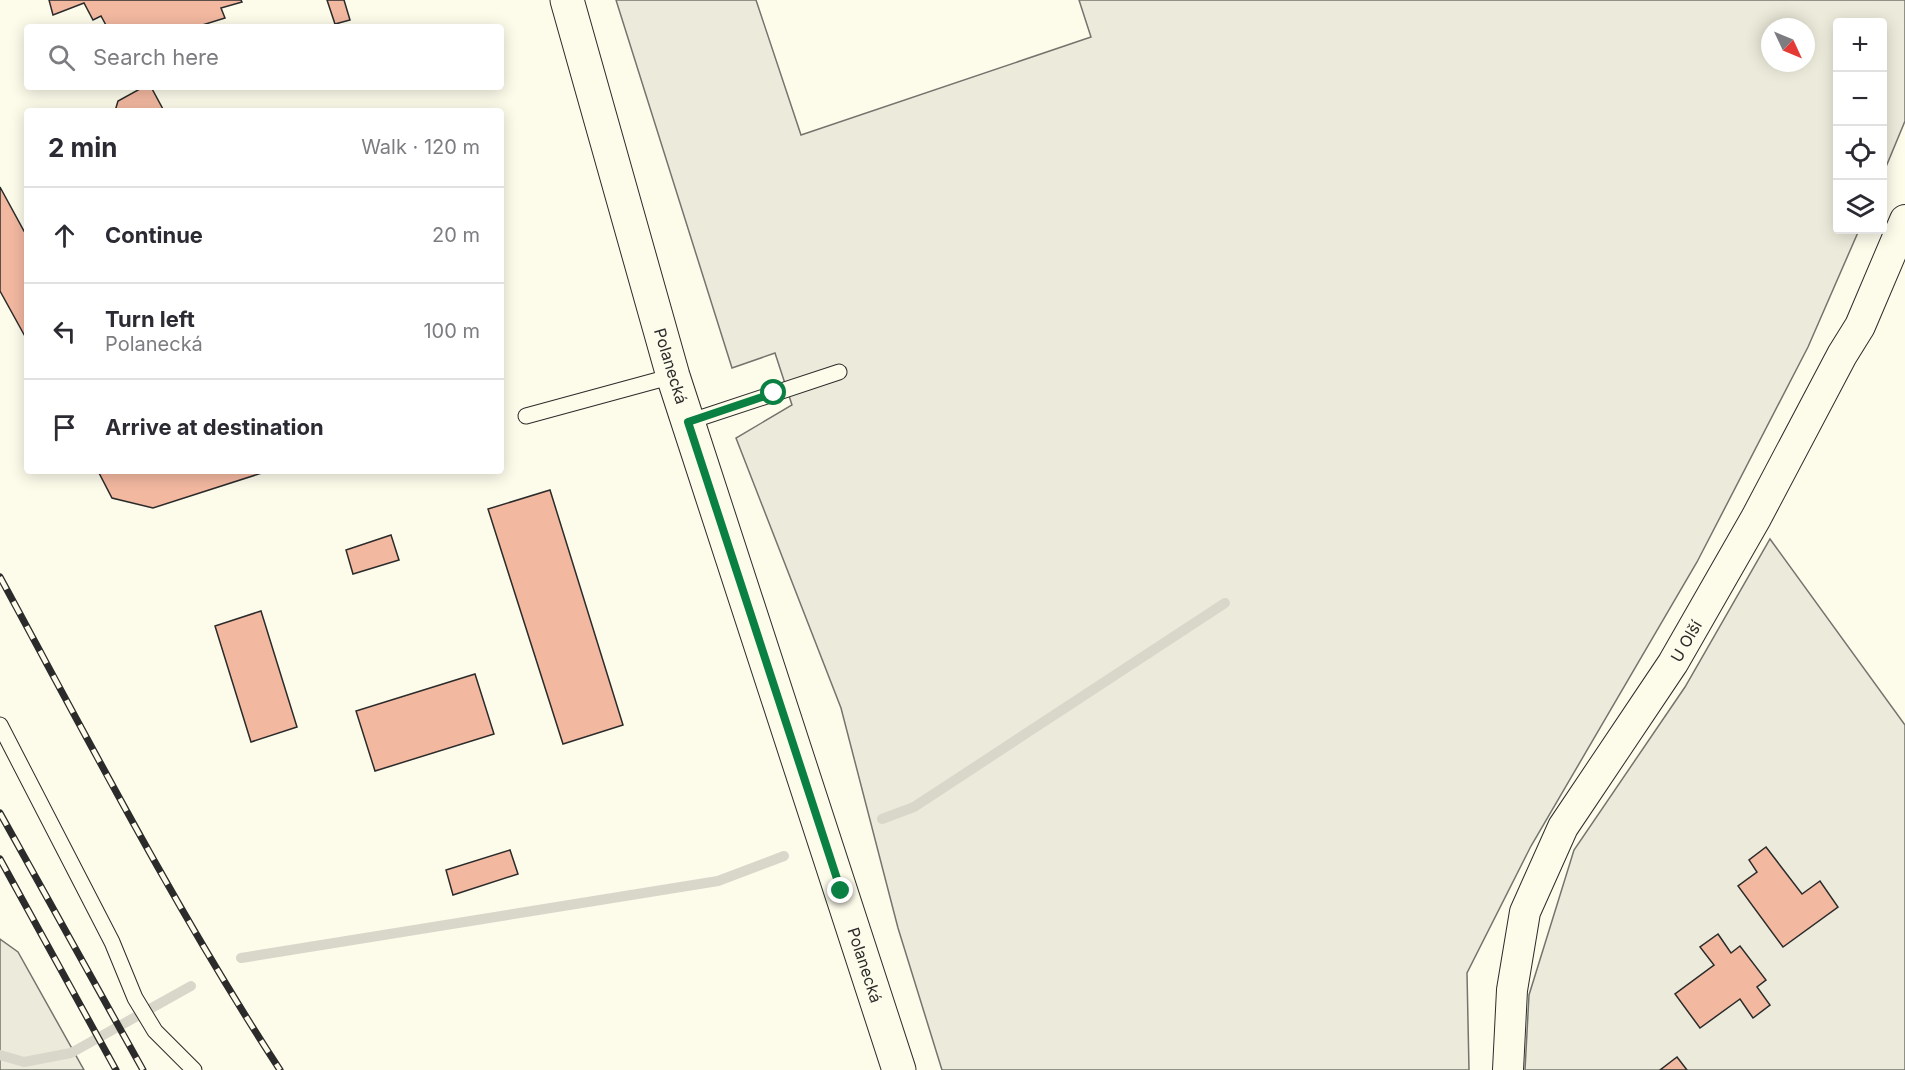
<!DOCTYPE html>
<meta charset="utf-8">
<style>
:root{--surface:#fff;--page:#f7f7f7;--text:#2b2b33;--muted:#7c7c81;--line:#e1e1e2}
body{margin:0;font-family:Inter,sans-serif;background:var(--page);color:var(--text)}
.controls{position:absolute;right:18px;top:18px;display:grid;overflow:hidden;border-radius:6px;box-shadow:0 3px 15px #0003}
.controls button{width:54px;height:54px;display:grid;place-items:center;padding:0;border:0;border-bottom:2px solid var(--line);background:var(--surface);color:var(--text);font:30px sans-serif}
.compass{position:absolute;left:1761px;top:18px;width:54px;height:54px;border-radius:50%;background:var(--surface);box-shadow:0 3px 15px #0003;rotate:134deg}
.stop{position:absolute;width:18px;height:18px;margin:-14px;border:4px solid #0b8043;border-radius:50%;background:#fff}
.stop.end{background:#0b8043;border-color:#fff;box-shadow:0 2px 6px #0008}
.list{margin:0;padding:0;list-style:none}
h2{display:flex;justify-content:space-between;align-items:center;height:78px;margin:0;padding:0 24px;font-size:26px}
h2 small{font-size:20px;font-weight:400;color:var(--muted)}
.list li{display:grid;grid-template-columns:39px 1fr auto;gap:18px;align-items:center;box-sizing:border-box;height:96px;padding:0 24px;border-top:2px solid var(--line)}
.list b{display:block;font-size:22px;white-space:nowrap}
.list p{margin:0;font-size:20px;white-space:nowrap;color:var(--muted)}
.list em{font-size:20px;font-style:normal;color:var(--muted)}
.icon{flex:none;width:33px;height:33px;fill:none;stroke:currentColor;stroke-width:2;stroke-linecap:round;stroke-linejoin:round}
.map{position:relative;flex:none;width:1905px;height:1070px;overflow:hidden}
.search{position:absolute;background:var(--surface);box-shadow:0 3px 15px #0003;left:24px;top:24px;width:480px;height:66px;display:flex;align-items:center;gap:15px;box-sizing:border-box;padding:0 21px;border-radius:6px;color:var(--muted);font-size:22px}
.panel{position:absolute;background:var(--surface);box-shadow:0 3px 15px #0003;left:24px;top:108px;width:480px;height:366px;border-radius:6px}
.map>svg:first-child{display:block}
</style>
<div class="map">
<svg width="1905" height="1070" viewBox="0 0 1905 1070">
<rect width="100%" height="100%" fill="#fdfbea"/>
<g fill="#ecebdb" stroke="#74746e" stroke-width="1.5" fill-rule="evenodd">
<path d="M616 0H756L801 135 1091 37 1079 0H1905V121L1883 174 1882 22H1838V230H1859L1808 347 1697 562 1531 846 1467 973 1469 1070H942L898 928 841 708 736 438 792 405 775 353 732 368ZM1770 27H1806V63H1770Z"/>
<path d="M1770 539 1905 725V1070H1525L1529 995 1574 850 1685 687Z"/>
<path d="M0 939 18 952 84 1070H0Z"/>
</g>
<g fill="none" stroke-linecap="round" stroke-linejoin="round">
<g stroke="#d8d7c9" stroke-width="10">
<path d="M882 819 914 807 1225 603"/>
<path d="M241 958 718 881 784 856"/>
<path d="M0 1055 24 1062 71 1053 191 986"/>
</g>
</g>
<g fill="#f2b8a0" stroke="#2b2b2b" stroke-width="1.5">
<path d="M49 0H241L242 2 221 8 225 18 196 27H107L101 16 93 20 84 3 53 15Z"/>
<path d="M327 0H344L350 20 335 24Z"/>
<path d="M139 87H151L164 111H115L118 101 140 89Z"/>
<path d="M0 187 24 231 27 230V340L0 291Z"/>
<path d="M98 471H268L153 508 112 498Z"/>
<path d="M550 490 623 725 563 744 488 509Z"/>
<path d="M391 535 399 560 353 574 346 550Z"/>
<path d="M261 611 297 727 251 742 215 626Z"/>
<path d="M475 674 494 734 375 771 356 711Z"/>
<path d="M1766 847 1802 894 1820 881 1838 907 1783 947 1738 886 1757 872 1749 860Z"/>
<path d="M510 850 518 874 453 895 446 870Z"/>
<path d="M1718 934 1731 953 1740 946 1766 980 1757 987 1770 1005 1753 1018 1740 999 1700 1028 1675 994 1714 965 1700 947Z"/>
<path d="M1677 1057 1687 1070H1660Z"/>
</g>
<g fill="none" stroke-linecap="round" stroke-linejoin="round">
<g stroke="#2b2b2b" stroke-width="17">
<g id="service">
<path d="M526 416 673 376"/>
<path d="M688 422 839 372"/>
<path d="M0 725 112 942 135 998 155 1031 194 1070"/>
</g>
</g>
<g stroke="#2b2b2b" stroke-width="32">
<path id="minor" d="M1508 1070 1512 990 1525 912 1563 827 1673 663 1756 518 1842 355 1860 326 1905 220"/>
</g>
<g stroke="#2b2b2b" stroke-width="35">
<path id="tertiary" d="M567 0 673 376 899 1070"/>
</g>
<use href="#service" stroke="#fdfbea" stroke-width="15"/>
<use href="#minor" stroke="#fdfbea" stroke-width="30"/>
<use href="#tertiary" stroke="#fdfbea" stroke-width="33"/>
<g stroke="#2b2b2b" stroke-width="7">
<g id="rail">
<path d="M0 577C90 743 177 912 280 1070"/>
<path d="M0 813 143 1070"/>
<path d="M0 859 116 1070"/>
</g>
</g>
<use href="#rail" stroke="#fdfbea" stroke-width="4.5" stroke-dasharray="14" stroke-linecap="butt"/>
</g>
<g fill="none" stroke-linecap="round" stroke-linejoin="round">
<path stroke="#0b8043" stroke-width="8" d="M774 393 688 422 841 891"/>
</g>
<g text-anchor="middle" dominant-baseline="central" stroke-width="4.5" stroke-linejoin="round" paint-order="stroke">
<g font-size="16" fill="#2b2b2b" stroke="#fdfbea">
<text transform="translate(671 366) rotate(73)">Polanecká</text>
<text transform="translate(1686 641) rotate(-60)">U Olší</text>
<text transform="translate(865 965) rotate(72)">Polanecká</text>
</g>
</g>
</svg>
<div class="controls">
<button>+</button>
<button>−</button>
<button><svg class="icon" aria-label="locate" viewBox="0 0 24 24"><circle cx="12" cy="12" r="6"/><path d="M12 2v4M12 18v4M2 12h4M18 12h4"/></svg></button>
<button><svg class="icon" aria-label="layers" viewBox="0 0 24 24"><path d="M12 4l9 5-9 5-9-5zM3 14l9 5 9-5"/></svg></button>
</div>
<svg class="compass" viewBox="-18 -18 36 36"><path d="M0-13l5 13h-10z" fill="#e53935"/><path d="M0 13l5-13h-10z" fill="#7c7c81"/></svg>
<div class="stop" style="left:774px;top:393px"></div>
<div class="stop end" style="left:841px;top:891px"></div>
<div class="search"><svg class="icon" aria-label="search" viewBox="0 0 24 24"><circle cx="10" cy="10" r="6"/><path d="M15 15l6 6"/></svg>Search here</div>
<section class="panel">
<h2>2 min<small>Walk · 120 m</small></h2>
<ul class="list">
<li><svg class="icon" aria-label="ahead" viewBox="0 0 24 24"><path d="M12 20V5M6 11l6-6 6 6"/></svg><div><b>Continue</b></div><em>20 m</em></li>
<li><svg class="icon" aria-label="left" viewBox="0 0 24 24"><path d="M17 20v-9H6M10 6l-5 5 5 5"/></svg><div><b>Turn left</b><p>Polanecká</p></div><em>100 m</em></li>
<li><svg class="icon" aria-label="arrive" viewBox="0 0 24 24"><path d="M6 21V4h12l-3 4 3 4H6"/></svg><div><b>Arrive at destination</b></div></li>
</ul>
</section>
</div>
